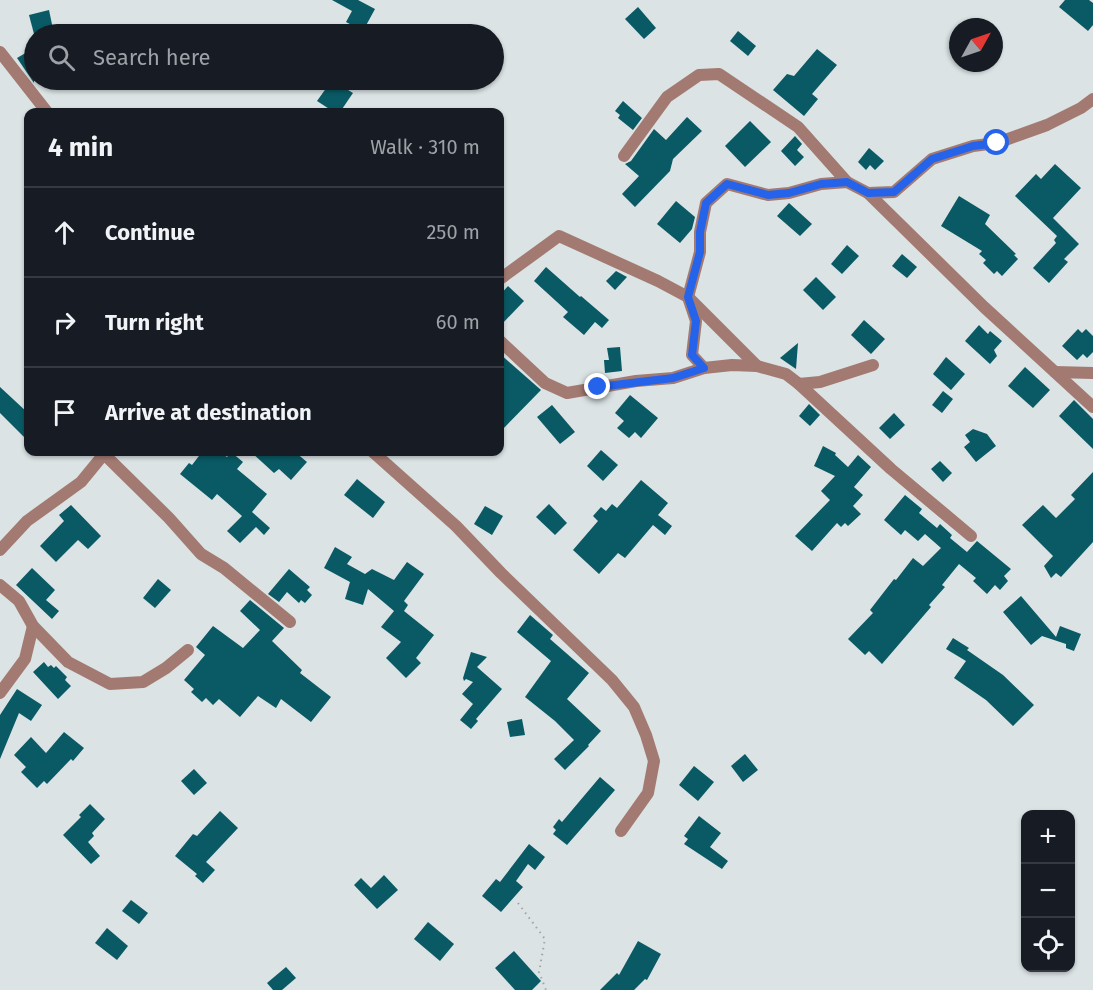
<!DOCTYPE html>
<meta charset="utf-8">
<style>
:root{--surface:#171b24;--page:#242831;--text:#f1f3f6;--muted:#9ea1a6;--line:#363941}
body{margin:0;font-family:"Fira Sans",sans-serif;background:var(--page);color:var(--text)}
.controls{position:absolute;right:18px;bottom:18px;display:grid;overflow:hidden;border-radius:12px;box-shadow:0 2px 4px #0004}
.controls button{width:54px;height:54px;display:grid;place-items:center;padding:0;border:0;border-bottom:2px solid var(--line);background:var(--surface);color:var(--text);font:30px sans-serif}
.compass{position:absolute;left:949px;top:18px;width:54px;height:54px;border-radius:50%;background:var(--surface);box-shadow:0 2px 4px #0004;rotate:50deg}
.stop{position:absolute;width:18px;height:18px;margin:-14px;border:4px solid #2563eb;border-radius:50%;background:#fff}
.stop.end{background:#2563eb;border-color:#fff;box-shadow:0 2px 6px #0008}
.list{margin:0;padding:0;list-style:none}
h2{display:flex;justify-content:space-between;align-items:center;height:78px;margin:0;padding:0 24px;font-size:26px}
h2 small{font-size:20px;font-weight:400;color:var(--muted)}
.list li{display:grid;grid-template-columns:39px 1fr auto;gap:18px;align-items:center;box-sizing:border-box;height:90px;padding:0 24px;border-top:2px solid var(--line)}
.list b{display:block;font-size:22px;white-space:nowrap}
.list em{font-size:20px;font-style:normal;color:var(--muted)}
.icon{flex:none;width:33px;height:33px;fill:none;stroke:currentColor;stroke-width:2;stroke-linecap:round;stroke-linejoin:round}
.map{position:relative;flex:none;width:1093px;height:990px;overflow:hidden}
.search{position:absolute;background:var(--surface);box-shadow:0 2px 4px #0004;left:24px;top:24px;width:480px;height:66px;display:flex;align-items:center;gap:15px;box-sizing:border-box;padding:0 21px;border-radius:33px;color:var(--muted);font-size:22px}
.panel{position:absolute;background:var(--surface);box-shadow:0 2px 4px #0004;left:24px;top:108px;width:480px;height:348px;border-radius:12px}
.map>svg:first-child{display:block}
</style>
<div class="map">
<svg width="1093" height="990" viewBox="0 0 1093 990">
<rect width="100%" height="100%" fill="#dbe3e4"/>
<g fill="#095a65">
<path d="M332 0H358L375 9 363 31 346 22 352 11Z"/>
<path d="M1065 0H1089L1093 3V25L1088 31 1059 7Z"/>
<path d="M638 7 656 28 644 39 625 19Z"/>
<path d="M49 10 54 34H34L29 15Z"/>
<path d="M738 31 756 46 748 56 730 41Z"/>
<path d="M34 48V83L17 58Z"/>
<path d="M817 49 837 65 812 94 818 99 804 116 773 90 787 74 794 76Z"/>
<path d="M332 80 353 93 340 112H334L317 101Z"/>
<path d="M623 101 642 118 633 130 618 118 620 115 615 111Z"/>
<path d="M687 117 702 131 673 159 670 171 635 207 622 194 639 176 625 164 631 161 654 129 666 140Z"/>
<path d="M750 121 771 142 745 167 725 146Z"/>
<path d="M795 136 802 144 797 150 804 157 795 166 781 151Z"/>
<path d="M869 148 884 161 875 170 870 165 866 170 858 162Z"/>
<path d="M1055 164 1081 188 1053 218 1079 244 1064 259 1068 262 1049 283 1033 268 1056 243 1054 240 1057 236 1015 196 1036 174 1041 179Z"/>
<path d="M959 196 990 215 985 224 1016 254 1014 255 1018 259 1002 276 997 271 994 274 983 263 986 260 979 254 982 251 941 226Z"/>
<path d="M676 201 695 217 692 229 680 243 657 224Z"/>
<path d="M789 203 812 224 800 236 777 216Z"/>
<path d="M847 245 859 256 842 274 831 264Z"/>
<path d="M902 254 917 267 907 278 892 266Z"/>
<path d="M546 267 580 297 581 296 609 320 602 328 595 322 584 335 563 317 568 312 534 281Z"/>
<path d="M616 271 627 277 615 290 606 281Z"/>
<path d="M816 277 836 297 823 310 803 290Z"/>
<path d="M508 286 524 301 500 326V295Z"/>
<path d="M864 320 885 339 871 354 851 335Z"/>
<path d="M979 325 988 334 990 331 1002 341 994 350 997 356 990 364 965 341Z"/>
<path d="M1078 329 1082 333 1086 329 1093 336V352L1087 358 1083 354 1077 360 1062 346Z"/>
<path d="M798 343 796 369 780 358Z"/>
<path d="M620 347 622 371 605 373 604 360H609L607 348Z"/>
<path d="M500 354 541 390 500 432Z"/>
<path d="M946 357 965 374 951 390 933 374Z"/>
<path d="M1025 367 1050 390 1033 408 1008 386Z"/>
<path d="M0 387 28 413V441L0 413Z"/>
<path d="M943 391 953 399 942 413 932 405Z"/>
<path d="M630 395 658 418 641 438 635 432 629 438 617 428 624 421 615 413Z"/>
<path d="M1074 400 1093 419V449L1059 416Z"/>
<path d="M809 404 820 415 810 426 799 416Z"/>
<path d="M552 405 575 432 560 444 537 417Z"/>
<path d="M894 413 905 425 890 439 879 428Z"/>
<path d="M973 429 987 434 996 446 976 462 964 447 970 442 965 435Z"/>
<path d="M823 446 836 453 835 455 848 467 858 455 871 467 854 487 863 495 853 506 861 514 848 526 845 523 841 527 837 523 812 551 795 536 830 500 821 491 835 476 814 466Z"/>
<path d="M601 450 618 465 603 481 587 466Z"/>
<path d="M202 452H220L227 457 231 452 243 462 237 469 267 494 252 512 270 528 264 535 256 527 240 543 227 531 242 516 217 494 212 500 180 474 189 463 192 465Z"/>
<path d="M251 452H295L307 462 291 480 279 469 274 473Z"/>
<path d="M940 461 952 473 943 482 931 469Z"/>
<path d="M1093 472V542L1061 577 1056 573 1051 578 1044 566 1053 556 1022 525 1043 505 1056 518 1075 499 1071 495Z"/>
<path d="M357 479 385 502 373 518 344 495Z"/>
<path d="M641 480 668 503 658 515 672 526 665 535 653 525 625 558 618 553 599 574 573 550 598 521 593 516 601 507 606 511 612 504 617 508Z"/>
<path d="M905 495 922 509 919 513 937 528 940 524 952 535 950 538 967 552 977 541 1011 569 1004 576 1008 581 1000 590 995 585 987 594 973 581 976 578 959 564 942 585 945 587 929 605 931 607 882 664 869 651 865 655 848 639 873 613 870 610 894 579 896 580 913 558 923 566 941 548 925 534 918 541 905 530 901 535 884 520Z"/>
<path d="M549 504 567 523 555 535 536 517Z"/>
<path d="M71 505 101 536 88 549 78 540 56 562 40 546 64 521 59 515Z"/>
<path d="M485 506 503 516 492 535 474 524Z"/>
<path d="M335 547 352 557 347 564 365 574 372 569 394 580 407 562 424 574 404 601 408 605 404 611 434 635 416 658 421 663 406 678 386 658 401 642 381 627 394 611 368 589 363 605 345 599 350 582 324 568Z"/>
<path d="M32 568 55 590 46 600 59 611 52 619 16 585Z"/>
<path d="M289 569 310 587 307 590 312 595 305 603 301 600 299 603 287 592 279 602 268 594Z"/>
<path d="M158 579 171 590 155 608 143 598Z"/>
<path d="M1021 596 1056 637 1060 626 1081 634 1074 651 1066 648V644L1042 636 1031 645 1003 612Z"/>
<path d="M250 600 284 628 272 641 302 670 300 673 331 697 311 722 281 699 276 708 258 696 240 717 219 699 213 705 206 698 202 702 191 692 194 689 184 680 205 655 196 647 213 626 243 648 260 630 240 611Z"/>
<path d="M530 615 553 635 550 639 589 673 567 699 601 731 588 745 589 746 565 770 554 759 574 740 555 721 525 697 551 661 517 632Z"/>
<path d="M953 638 969 648 967 650 1003 675 1034 705 1013 726 986 700 954 678 966 661 946 649Z"/>
<path d="M471 652 487 657 477 667 502 689 476 719 478 721 471 729 460 720 473 704 462 694 473 682 466 679 464 681 463 678Z"/>
<path d="M44 662 48 667 51 665 54 668 56 666 67 677 65 680 71 686 58 699 33 672Z"/>
<path d="M17 689 42 705 31 721 19 713 0 759V715Z"/>
<path d="M522 719 525 735 510 737 507 722Z"/>
<path d="M64 732 84 748 73 761 71 759 47 784 44 781 37 788 21 772 26 767 14 755 31 737 46 753Z"/>
<path d="M745 754 758 770 743 782 731 766Z"/>
<path d="M694 766 714 782 698 801 679 785Z"/>
<path d="M194 769 207 783 194 795 181 781Z"/>
<path d="M600 777 615 790 567 845 553 834 556 830 553 827 559 819 562 822Z"/>
<path d="M90 804 105 819 92 833 94 836 88 842 100 856 91 864 63 835 81 817 79 815Z"/>
<path d="M220 811 238 828 206 862 215 870 203 883 195 876 197 874 175 856 193 834 197 836Z"/>
<path d="M699 816 721 833 710 847 728 861 722 869 684 844 688 839 684 836Z"/>
<path d="M529 844 545 857 535 870 528 864 516 881 523 887 501 912 482 896 496 879 500 882Z"/>
<path d="M384 875 398 890 377 909 354 885 361 878 371 888Z"/>
<path d="M131 900 148 913 139 924 122 911Z"/>
<path d="M428 922 454 944 440 961 414 939Z"/>
<path d="M107 928 128 946 117 960 95 943Z"/>
<path d="M638 941 661 954 647 980 645 979 634 990H600L617 973 619 975Z"/>
<path d="M514 951 541 981 532 990H515L495 968Z"/>
<path d="M286 967 296 978 282 990H273L267 983Z"/>
</g>
<g fill="none" stroke-linecap="round" stroke-linejoin="round">
<path stroke="#9fa5a6" stroke-width="2" stroke-dasharray="1.5 4.5" stroke-linecap="butt" d="M518 903 545 939 539 972 546 990"/>
<g stroke="#a37a71" stroke-width="12">
<path d="M0 52 47 112"/>
<path d="M624 156 667 97 699 75 719 74 798 127 847 182"/>
<path d="M868 193 984 307 1093 407"/>
<path d="M500 279 559 236 658 281 688 297 757 366"/>
<path d="M500 341 545 383 567 393 636 381 673 378 704 368 732 365 757 366 786 374 799 384 820 382 873 365"/>
<path d="M704 368 692 355 696 321 688 297 700 252V232L706 203 727 184 768 195 789 193 821 184 847 182 868 193 894 192 932 159 973 146 997 143 1047 125 1081 108 1093 99"/>
<path d="M1055 372 1093 373"/>
<path d="M799 384 891 469 971 536"/>
<path d="M373 452 456 526 501 573 612 680 634 707 646 735 654 761 648 793 621 831"/>
<path d="M0 550 27 521 81 482 104 454 169 518 201 554 224 568 290 622"/>
<path d="M0 585 19 601 33 626 68 662 110 684 143 682 166 668 188 650"/>
<path d="M0 693 25 659 33 626"/>
</g>
</g>
<g fill="none" stroke-linecap="round" stroke-linejoin="round">
<path stroke="#2563eb" stroke-width="8" d="M598 387 673 378 704 368 692 355 696 321 688 297 700 252V232L706 203 727 184 768 195 789 193 821 184 847 182 868 193 894 192 932 159 973 146 997 143"/>
</g>
</svg>
<div class="controls">
<button>+</button>
<button>−</button>
<button><svg class="icon" aria-label="locate" viewBox="0 0 24 24"><circle cx="12" cy="12" r="6"/><path d="M12 2v4M12 18v4M2 12h4M18 12h4"/></svg></button>
</div>
<svg class="compass" viewBox="-18 -18 36 36"><path d="M0-13l5 13h-10z" fill="#e53935"/><path d="M0 13l5-13h-10z" fill="#9ea1a6"/></svg>
<div class="stop" style="left:997px;top:143px"></div>
<div class="stop end" style="left:598px;top:387px"></div>
<div class="search"><svg class="icon" aria-label="search" viewBox="0 0 24 24"><circle cx="10" cy="10" r="6"/><path d="M15 15l6 6"/></svg>Search here</div>
<section class="panel">
<h2>4 min<small>Walk · 310 m</small></h2>
<ul class="list">
<li><svg class="icon" aria-label="ahead" viewBox="0 0 24 24"><path d="M12 20V5M6 11l6-6 6 6"/></svg><div><b>Continue</b></div><em>250 m</em></li>
<li><svg class="icon" aria-label="right" viewBox="0 0 24 24"><path d="M7 20v-9h11M14 6l5 5-5 5"/></svg><div><b>Turn right</b></div><em>60 m</em></li>
<li><svg class="icon" aria-label="arrive" viewBox="0 0 24 24"><path d="M6 21V4h12l-3 4 3 4H6"/></svg><div><b>Arrive at destination</b></div></li>
</ul>
</section>
</div>
